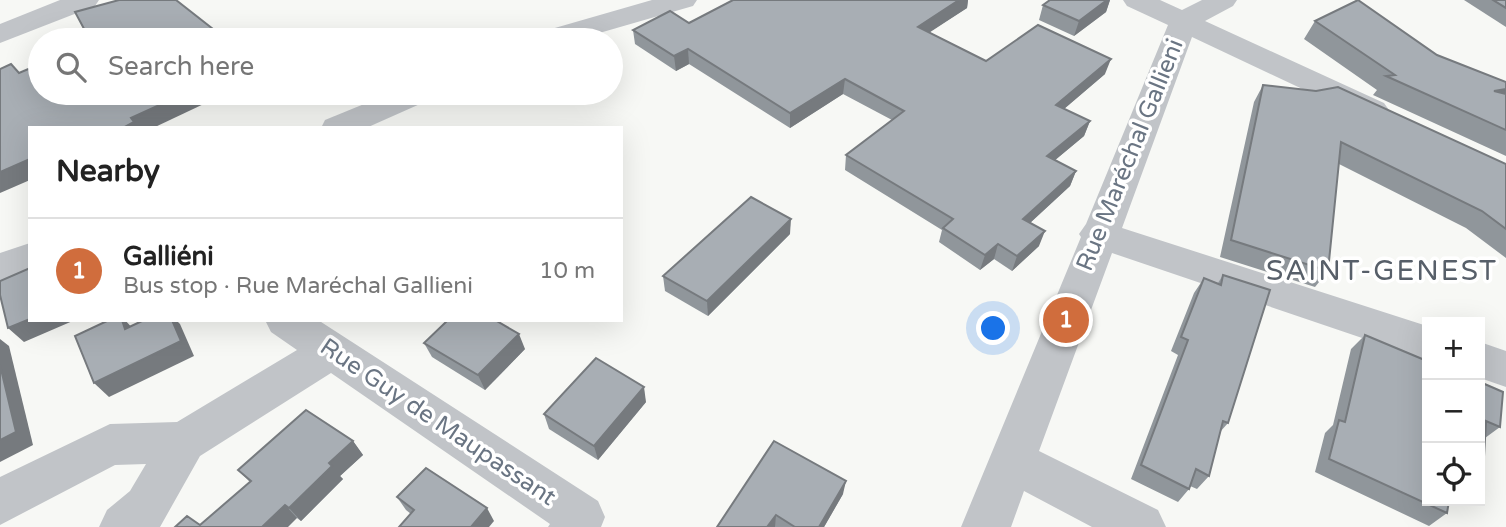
<!DOCTYPE html>
<meta charset="utf-8">
<style>
:root{--surface:#fff;--page:#f6f6f6;--text:#222;--muted:#767676;--line:#e0e0e0;--accent:#d06d3d}
body{margin:0;font-family:"Varela Round",sans-serif;background:var(--page);color:var(--text)}
.controls{position:absolute;right:21px;bottom:21px;display:grid;overflow:hidden;border-radius:0px;box-shadow:0 7px 28px #0002}
.controls button{width:63px;height:63px;display:grid;place-items:center;padding:0;border:0;border-bottom:2px solid var(--line);background:var(--surface);color:var(--text);font:35px sans-serif}
.you{position:absolute;left:994px;top:329px;width:24px;height:24px;margin:-18px;border:5px solid #fff;border-radius:50%;background:#1a73e8;box-shadow:0 0 0 10px #1a73e833}
.badge{display:grid;place-items:center;width:46px;height:46px;border-radius:50%;background:var(--accent);color:#fff;font-size:23px;font-weight:700}
.pin{position:absolute;translate:-50% -50%;border:4px solid #fff;box-shadow:0 2px 7px #0006}
.list{margin:0;padding:0;list-style:none}
h2{display:flex;justify-content:space-between;align-items:center;height:91px;margin:0;padding:0 28px;font-size:30px}
h2 small{font-size:23px;font-weight:400;color:var(--muted)}
.list li{display:grid;grid-template-columns:46px 1fr auto;gap:21px;align-items:center;box-sizing:border-box;height:105px;padding:0 28px;border-top:2px solid var(--line)}
.list b{display:block;font-size:26px;white-space:nowrap}
.list p{margin:0;font-size:23px;white-space:nowrap;color:var(--muted)}
.list em{font-size:23px;font-style:normal;color:var(--muted)}
.icon{flex:none;width:38px;height:38px;fill:none;stroke:currentColor;stroke-width:2;stroke-linecap:round;stroke-linejoin:round}
.map{position:relative;flex:none;width:1506px;height:527px;overflow:hidden}
.search{position:absolute;background:var(--surface);box-shadow:0 7px 28px #0002;left:28px;top:28px;width:595px;height:77px;display:flex;align-items:center;gap:18px;box-sizing:border-box;padding:0 24px;border-radius:38px;color:var(--muted);font-size:26px}
.panel{position:absolute;background:var(--surface);box-shadow:0 7px 28px #0002;left:28px;top:126px;width:595px;height:196px;border-radius:0px}
.map>svg:first-child{display:block}
</style>
<div class="map">
<svg width="1506" height="527" viewBox="0 0 1506 527">
<rect width="100%" height="100%" fill="#f7f8f5"/>
<g fill="none" stroke-linecap="round" stroke-linejoin="round">
<g fill="#c1c4c8" fill-rule="evenodd">
<path d="M652 0H697L693 6 575 40H529L534 34Z"/>
<path d="M1123 0H1160L1182 10 1202 0H1237L1233 6 1205 21 1384 103 1389 110 1384 117 1373 120 1362 117 1192 37 1122 228 1427 326V360L1112 253 1039 451 1158 510 1166 527H1092L1024 491 1011 527H961L1081 237 1079 234 1086 224 1168 25 1127 6Z"/>
<path d="M391 93H434L429 100 366 128H321L325 120Z"/>
<path d="M30 243V273L0 284V253Z"/>
<path d="M265 320H318L598 501 605 517 601 527H548L550 524 331 373 200 456 160 527H99L107 510 130 491 146 464 115 465 0 525V477L110 424 177 422 297 350 271 332Z"/>
<path d="M1480 342 1506 351V387L1480 378Z"/>
</g>
<path fill="#c1c4c8" fill-rule="evenodd" d="M60 0H99L95 6 0 43V24Z"/>
</g>
<g fill="#90969b">
<path d="M733 0H968L967 8 929 32 986 61 1105 74 1064 109 1090 121 1084 136 1055 160 1076 171 1070 186 1030 223 1039 246 1012 271 994 259 980 270 939 242 942 230 845 170 846 155 892 120 843 94 790 128 689 64 676 71 635 44 633 30 689 23Z"/>
<path d="M1050 0H1110L1106 12 1074 36 1039 20 1043 5Z"/>
<path d="M1464 0H1506V27Z"/>
<path d="M1315 21 1437 55 1506 82V156L1373 95 1377 90 1304 39Z"/>
<path d="M1263 85 1506 164V258L1466 228 1339 164 1328 271 1315 287 1220 257 1254 102Z"/>
<path d="M790 234 708 316 665 291 663 276Z"/>
<path d="M1223 275 1228 423 1220 432 1209 476 1197 489 1190 486 1189 489 1178 502 1131 479 1178 355 1171 351 1194 293 1204 278 1218 283Z"/>
<path d="M1365 335 1447 513 1429 526 1315 472 1325 433 1333 425 1351 349Z"/>
<path d="M424 343 525 349 485 390 432 357Z"/>
<path d="M1480 382 1500 427 1485 438 1482 492 1480 493Z"/>
<path d="M646 402 598 460 549 429 544 414Z"/>
<path d="M353 441 363 455 340 476 343 479 301 521 297 518 200 525 250 482 238 470Z"/>
<path d="M843 494 824 527H717Z"/>
<path d="M397 497 494 521 411 514 406 510Z"/>
<path d="M1454 501H1469L1463 505Z"/>
</g>
<g fill="#767a7e">
<path d="M959 0H968L967 8 915 42 918 27Z"/>
<path d="M1107 0H1110L1106 12 1074 36 1079 21Z"/>
<path d="M688 49 689 64 676 71 674 56Z"/>
<path d="M1111 59 1105 74 1051 120 1056 105Z"/>
<path d="M845 79 843 94 790 128V113Z"/>
<path d="M1506 89V99L1494 91Z"/>
<path d="M186 93H227L153 128H123L131 118Z"/>
<path d="M1090 121 1084 136 1042 171 1047 156Z"/>
<path d="M30 159V180L0 193V172Z"/>
<path d="M1076 171 1070 186 1018 234 1023 219Z"/>
<path d="M791 219 790 234 708 316 707 301Z"/>
<path d="M1045 231 1039 246 1012 271 1017 256Z"/>
<path d="M998 244 994 259 980 270 985 255Z"/>
<path d="M30 319V320H75L24 342 8 328Z"/>
<path d="M122 320H125L134 330 125 329Z"/>
<path d="M172 320H176L180 324 194 356 109 397 94 383Z"/>
<path d="M519 334 525 349 485 390 478 375Z"/>
<path d="M0 339 9 346 33 445 0 462Z"/>
<path d="M644 387 646 402 598 460 594 446Z"/>
<path d="M353 441 363 455 340 476 343 479 301 521 289 508 329 463Z"/>
<path d="M846 481 843 494 824 527H819Z"/>
<path d="M285 505 297 518 288 527H262Z"/>
<path d="M487 508 494 521 489 527H471Z"/>
<path d="M776 515 775 527H767Z"/>
</g>
<g fill="#a8aeb4" stroke="#767a7e" stroke-width="2">
<path d="M119 0H176L227 40H90L75 12Z"/>
<path d="M733 0H959L918 27 986 61 1038 25 1111 59 1056 105 1090 121 1047 156 1076 171 1023 219 1045 231 1017 256 998 244 985 255 943 228 953 219 846 155 904 111 845 79 790 113 688 49 674 56 633 30 670 11 689 23Z"/>
<path d="M1050 0H1107L1079 21 1043 5Z"/>
<path d="M1358 0 1437 55 1506 82V89L1494 91 1506 94V130L1386 76 1395 75 1315 21Z"/>
<path d="M1493 0H1506V8Z"/>
<path d="M11 64 19 73 40 64V93H186L131 118 134 122 123 128H30V159L0 172V69Z"/>
<path d="M1263 85 1316 91 1338 87 1506 164V229L1482 211 1341 142 1328 271 1231 240Z"/>
<path d="M751 197 791 219 707 301 663 276Z"/>
<path d="M30 268V319L8 328 0 295V281Z"/>
<path d="M1223 275 1270 290 1228 423 1223 421 1209 476 1196 469 1189 489 1141 465 1188 340 1181 337 1204 278 1221 285Z"/>
<path d="M109 320H122L125 329 144 320H172L181 341 94 383 75 336Z"/>
<path d="M448 320H495L519 334 478 375 424 343Z"/>
<path d="M1365 335 1427 361V501H1449L1447 513 1329 459 1339 420 1345 422Z"/>
<path d="M596 358 644 387 594 446 544 414Z"/>
<path d="M0 365 16 432 0 440Z"/>
<path d="M1480 382 1503 392 1500 427 1486 421 1482 492 1480 491Z"/>
<path d="M306 410 353 441 329 463 332 466 289 508 285 505 262 527H175L187 516 200 525 251 481 238 470Z"/>
<path d="M774 441 846 481 819 527H795L776 515 767 527H717Z"/>
<path d="M426 468 487 508 471 527H399L414 510 397 497Z"/>
</g>
<g text-anchor="middle" dominant-baseline="central" stroke-width="7" stroke-linejoin="round" paint-order="stroke">
<g font-size="24" fill="#6a7583" stroke="#fff">
<text transform="translate(1130 155) rotate(-68)">Rue Maréchal Gallieni</text>
<text transform="translate(438 422) rotate(34)">Rue Guy de Maupassant</text>
</g>
<g font-size="28" letter-spacing="2" fill="#575f69" stroke="#fff">
<text x="1382" y="271">SAINT-GENEST</text>
</g>
</g>
</svg>
<div class="controls">
<button>+</button>
<button>−</button>
<button><svg class="icon" aria-label="locate" viewBox="0 0 24 24"><circle cx="12" cy="12" r="6"/><path d="M12 2v4M12 18v4M2 12h4M18 12h4"/></svg></button>
</div>
<div class="you"></div>
<div class="pin badge" style="left:1066px;top:320px">1</div>
<div class="search"><svg class="icon" aria-label="search" viewBox="0 0 24 24"><circle cx="10" cy="10" r="6"/><path d="M15 15l6 6"/></svg>Search here</div>
<section class="panel">
<h2>Nearby<small></small></h2>
<ul class="list">
<li><span class="badge">1</span><div><b>Galliéni</b><p>Bus stop · Rue Maréchal Gallieni</p></div><em>10 m</em></li>
</ul>
</section>
</div>
